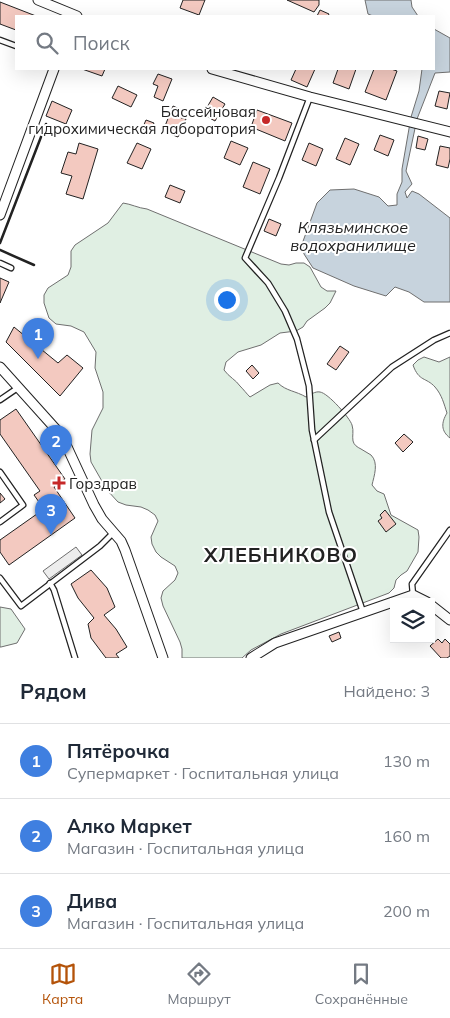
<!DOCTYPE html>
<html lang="ru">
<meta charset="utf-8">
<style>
:root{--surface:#fff;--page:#f6f6f7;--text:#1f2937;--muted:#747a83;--line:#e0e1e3;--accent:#b45309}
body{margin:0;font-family:Mulish,sans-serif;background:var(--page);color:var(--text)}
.controls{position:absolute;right:15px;bottom:15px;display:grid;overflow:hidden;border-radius:0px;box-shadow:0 5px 20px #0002}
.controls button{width:45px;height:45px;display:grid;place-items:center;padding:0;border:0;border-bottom:1px solid var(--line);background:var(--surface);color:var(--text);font:25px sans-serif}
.you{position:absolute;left:226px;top:299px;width:18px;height:18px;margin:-12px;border:4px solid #fff;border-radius:50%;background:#1a73e8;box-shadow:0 0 0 8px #1a73e833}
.badge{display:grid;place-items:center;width:32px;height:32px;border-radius:50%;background:var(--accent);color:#fff;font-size:16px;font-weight:700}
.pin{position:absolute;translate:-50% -41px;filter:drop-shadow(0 1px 2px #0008)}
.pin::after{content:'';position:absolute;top:26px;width:18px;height:15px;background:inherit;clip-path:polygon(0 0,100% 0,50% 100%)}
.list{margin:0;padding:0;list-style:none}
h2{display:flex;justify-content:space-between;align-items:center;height:65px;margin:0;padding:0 20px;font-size:21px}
h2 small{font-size:16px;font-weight:400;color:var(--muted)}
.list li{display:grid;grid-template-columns:32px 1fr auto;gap:15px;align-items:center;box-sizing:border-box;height:75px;padding:0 20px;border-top:1px solid var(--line)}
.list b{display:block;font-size:19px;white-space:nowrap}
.list p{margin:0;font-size:16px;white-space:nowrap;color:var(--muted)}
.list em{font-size:16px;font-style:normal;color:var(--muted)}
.icon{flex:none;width:28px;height:28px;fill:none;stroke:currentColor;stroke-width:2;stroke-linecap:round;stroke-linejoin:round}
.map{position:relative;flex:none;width:450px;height:658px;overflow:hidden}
.search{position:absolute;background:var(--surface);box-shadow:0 5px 20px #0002;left:15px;right:15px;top:15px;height:55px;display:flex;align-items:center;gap:12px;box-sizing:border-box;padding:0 18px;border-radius:0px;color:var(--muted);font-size:19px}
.sheet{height:290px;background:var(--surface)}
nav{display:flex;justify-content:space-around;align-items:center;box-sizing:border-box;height:70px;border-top:1px solid var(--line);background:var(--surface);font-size:14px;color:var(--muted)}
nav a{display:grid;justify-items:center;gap:2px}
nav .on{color:var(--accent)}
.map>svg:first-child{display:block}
</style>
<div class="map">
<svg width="450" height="658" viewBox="0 0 450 658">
<rect width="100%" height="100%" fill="#fff"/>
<g fill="#e0efe3" stroke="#6f6f6f">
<path d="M123 203C131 204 138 208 147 209L281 264 289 265 296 263H304L310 267 321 287 327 291H336L330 303 325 308 307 321 303 327 296 331 280 333 261 345 238 352 226 362 224 370C229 377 236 380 240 386 244 390 246 393 250 397L270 385 278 383C286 391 296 391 306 397 310 395 315 391 320 392 328 393 350 418 352 425 354 431 352 436 353 441 354 445 357 447 361 449 364 451 368 453 371 455 379 463 374 476 372 485L377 491 384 494 391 515 418 530 419 537 418 552 407 571 401 575 396 580 394 588 389 593 281 634 251 650 242 658H182V649L180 642 163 606 161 598 163 591 175 580 178 573 175 566 161 557 156 552 152 544 151 537 158 521 155 515 148 510 141 507 126 505 118 502 107 490 91 462 90 454 92 430 103 408V392L95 368 96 352 84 332 71 326 56 324 49 318 44 303V295L48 288 68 275 71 267V251L75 245 108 223Z"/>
<path d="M424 357 439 362 450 357V438C441 431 441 423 447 413 444 404 442 395 435 387 426 377 419 382 413 365L418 360Z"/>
<path d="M0 607 11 609 25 629 17 643 1 647H0Z"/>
</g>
<path fill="#ededed" stroke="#6f6f6f" d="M76 547 82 555 49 579 43 571Z"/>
<g fill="#c7d3dd" stroke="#6f6f6f">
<path d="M365 0H411L412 7 418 16H373L368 14Z"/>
<path d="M434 29 450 38V72L435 73 417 119 406 171 412 184 405 192 407 198 412 191 419 194 450 218V302H424L409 292 395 287 386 296 354 286 313 268 304 254 302 244 317 203 330 190 354 189 379 197 388 206 397 205V194L402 182V169L411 117 419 91 422 69H434Z"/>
</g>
<g fill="#f3c9c0" stroke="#222">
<path d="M183 0H205L199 15 180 8Z"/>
<path d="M287 0H319V5L314 12Z"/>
<path d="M0 2 36 16H16V30L0 24Z"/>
<path d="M320 10 329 14 328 16H317Z"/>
<path d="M82 69H105L102 76Z"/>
<path d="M296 69H315L307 87 291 80Z"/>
<path d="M338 69H356L349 89 333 83Z"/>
<path d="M374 69H391L397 71 386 100 365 92Z"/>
<path d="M158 74 172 79 163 101 154 97 158 86 153 84Z"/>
<path d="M118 86 137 95 131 107 112 98Z"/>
<path d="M439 91 450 93 447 109 435 106Z"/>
<path d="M213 97 225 104 215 121 206 116 209 110 206 109Z"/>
<path d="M52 101 72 110 66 124 46 116Z"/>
<path d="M173 106 184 111 181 118 186 119 178 137 163 131Z"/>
<path d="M257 110 292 123 285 141 251 127Z"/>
<path d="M146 120 154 123 150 132 142 129Z"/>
<path d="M380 135 394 140 388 156 374 150Z"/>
<path d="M418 136 428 139 425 150 416 148Z"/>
<path d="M345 138 359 144 350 165 336 159Z"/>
<path d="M231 141 248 148 240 165 224 158Z"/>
<path d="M79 143 98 149 83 199 66 194 72 176 61 173 68 152 76 154Z"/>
<path d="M137 143 151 149 142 169 127 163Z"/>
<path d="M309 143 323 149 316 166 302 160Z"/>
<path d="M440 146 450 148V159L448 168 436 165Z"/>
<path d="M253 162 270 169 260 194 243 187Z"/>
<path d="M170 185 185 191 180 203 165 197Z"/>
<path d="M269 219 281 224 276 236 264 231Z"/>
<path d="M0 278 9 282 0 303Z"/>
<path d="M14 327 58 363 67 355 83 368 60 396 6 342Z"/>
<path d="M340 346 349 352 336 370 327 364Z"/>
<path d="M252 365 259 373 253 379 246 371Z"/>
<path d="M16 409 65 479 54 487 75 518 9 565 0 552V540L44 509 34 495 40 491 0 434V420Z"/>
<path d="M404 434 413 442 403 452 395 443Z"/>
<path d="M0 493 5 499 0 503Z"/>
<path d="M385 510 396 524 386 532 378 521 382 518 380 515Z"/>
<path d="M91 570 107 588 115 607 104 615 116 629 127 647 116 654 119 658H106L91 638 88 624 94 618 78 598 71 584Z"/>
<path d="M339 632 341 638 332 642 329 636Z"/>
<path d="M438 639 442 643 445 639 450 644V656L447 658H441L430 646Z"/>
</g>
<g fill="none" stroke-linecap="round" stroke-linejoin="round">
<g stroke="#222" stroke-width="7">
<g id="service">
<path d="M0 40 16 46"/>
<path d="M310 97 279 178 245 258 268 283 285 311 297 339 309 386 312 430 329 512 363 612"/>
<path d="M0 263 11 268"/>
<path d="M0 400 19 387"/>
<path d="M314 440 392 367 434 340 450 333"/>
<path d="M0 472 23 505 0 522"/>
<path d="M0 578 21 606 100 546 114 532"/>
<path d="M50 583 54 590 75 658"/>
<path d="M413 595 412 584 450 530"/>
</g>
</g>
<g stroke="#222" stroke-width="11">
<g id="minor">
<path d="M38 0 77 16"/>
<path d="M212 69 310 97 450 132"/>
<path d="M0 215 54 69"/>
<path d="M0 367 62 436 94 505 102 519 121 541 125 550 163 658"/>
<path d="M431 605 450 620"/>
<path d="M251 658 275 643 413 595 427 602"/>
</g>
</g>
<use href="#service" stroke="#fff" stroke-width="4.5"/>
<use href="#minor" stroke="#fff" stroke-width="9"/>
<g stroke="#222" stroke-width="2.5">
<path d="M0 243 46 124"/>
<path d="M0 250 34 265"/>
</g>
</g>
<g fill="#c62828" stroke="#fff" stroke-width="2">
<circle cx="266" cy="120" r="5"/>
<path d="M56.5 475.5h5v5h5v5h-5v5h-5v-5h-5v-5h5z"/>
</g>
<g text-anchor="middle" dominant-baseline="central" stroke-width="4" stroke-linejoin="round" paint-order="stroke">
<g font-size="15" fill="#222" stroke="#fff" text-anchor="end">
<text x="256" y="111">Бассейновая<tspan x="256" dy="17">гидрохимическая лаборатория</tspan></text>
<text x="69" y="483" text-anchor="start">Горздрав</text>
</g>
<g font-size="16" font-style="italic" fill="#222" stroke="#fff">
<text x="353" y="227">Клязьминское<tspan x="353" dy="18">водохранилище</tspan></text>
</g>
<g font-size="20" font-weight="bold" letter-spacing="1" fill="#222" stroke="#fff">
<text x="281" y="554">ХЛЕБНИКОВО</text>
</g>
</g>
</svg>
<div class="controls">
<button><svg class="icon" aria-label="layers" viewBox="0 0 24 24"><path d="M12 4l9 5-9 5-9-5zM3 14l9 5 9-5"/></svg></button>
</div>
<div class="you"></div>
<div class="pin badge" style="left:38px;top:359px;background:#3f7fe0">1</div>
<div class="pin badge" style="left:56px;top:466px;background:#3f7fe0">2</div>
<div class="pin badge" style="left:51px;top:535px;background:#3f7fe0">3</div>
<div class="search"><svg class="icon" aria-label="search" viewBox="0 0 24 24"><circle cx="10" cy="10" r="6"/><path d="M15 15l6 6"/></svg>Поиск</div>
</div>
<section class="sheet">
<h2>Рядом<small>Найдено: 3</small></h2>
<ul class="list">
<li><span class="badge" style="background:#3f7fe0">1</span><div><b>Пятёрочка</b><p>Супермаркет · Госпитальная улица</p></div><em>130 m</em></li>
<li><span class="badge" style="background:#3f7fe0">2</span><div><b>Алко Маркет</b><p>Магазин · Госпитальная улица</p></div><em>160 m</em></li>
<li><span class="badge" style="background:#3f7fe0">3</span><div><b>Дива</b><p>Магазин · Госпитальная улица</p></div><em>200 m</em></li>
</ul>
</section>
<nav>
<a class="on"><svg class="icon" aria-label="map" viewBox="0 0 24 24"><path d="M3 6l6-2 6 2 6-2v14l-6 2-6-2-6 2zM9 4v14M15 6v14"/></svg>Карта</a>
<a><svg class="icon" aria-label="directions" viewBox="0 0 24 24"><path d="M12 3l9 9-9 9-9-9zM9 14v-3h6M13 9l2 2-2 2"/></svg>Маршрут</a>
<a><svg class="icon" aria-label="saved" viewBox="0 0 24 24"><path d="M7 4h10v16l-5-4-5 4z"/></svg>Сохранённые</a>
</nav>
